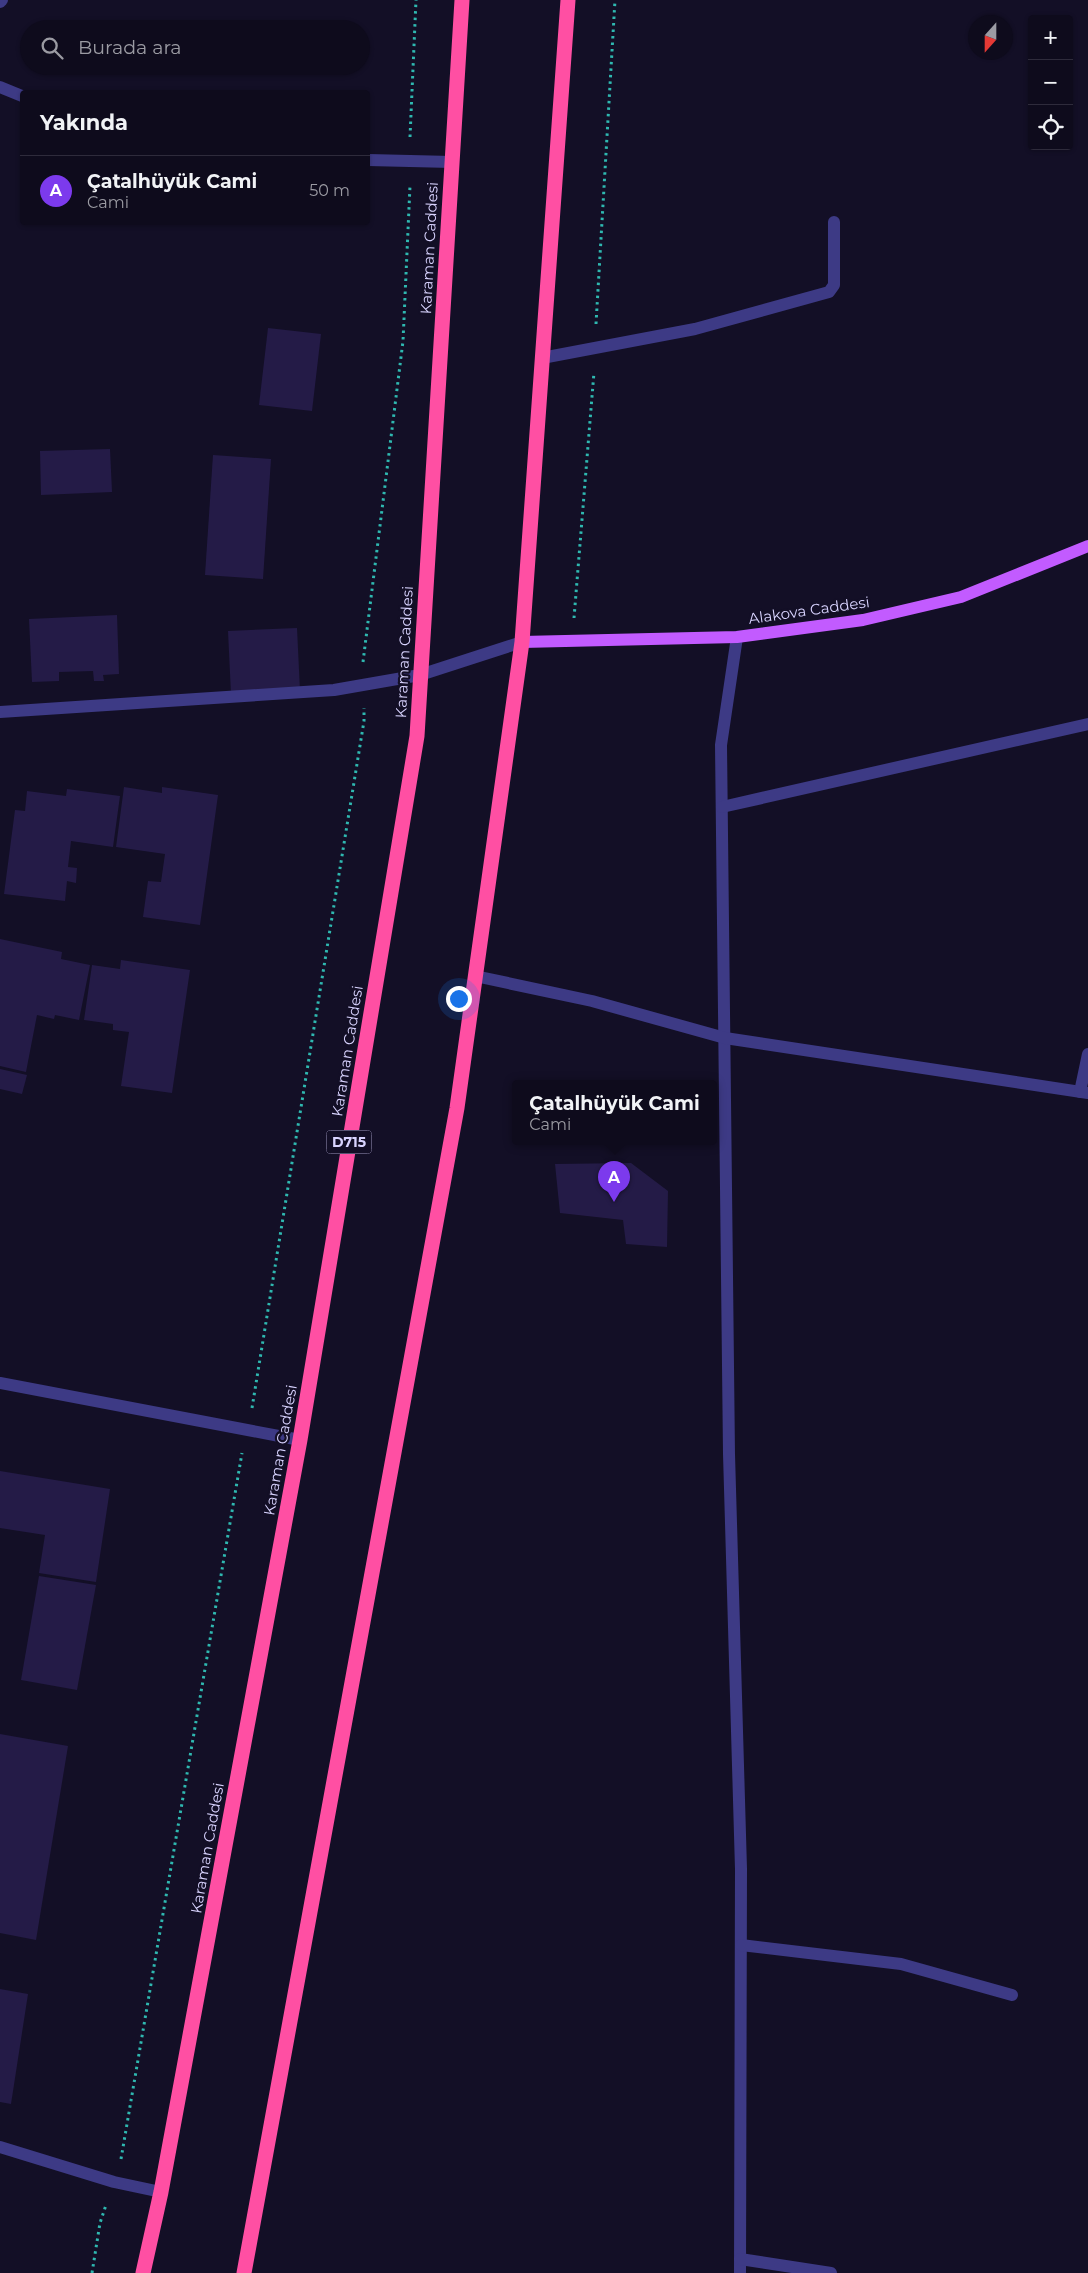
<!DOCTYPE html>
<html lang="tr">
<meta charset="utf-8">
<style>
:root{--surface:#0e0b1c;--page:#171425;--text:#f1f3f6;--muted:#9b9ba3;--line:#2e2b3b;--accent:#7c3aed}
body{margin:0;font-family:Montserrat,sans-serif;background:var(--page);color:var(--text)}
.controls{position:absolute;right:15px;top:15px;display:grid;overflow:hidden;border-radius:5px;box-shadow:0 1px 4px #0004}
.controls button{width:45px;height:45px;display:grid;place-items:center;padding:0;border:0;border-bottom:1px solid var(--line);background:var(--surface);color:var(--text);font:25px sans-serif}
.compass{position:absolute;left:968px;top:15px;width:45px;height:45px;border-radius:50%;background:var(--surface);box-shadow:0 1px 4px #0004;rotate:201deg}
.you{position:absolute;left:458px;top:998px;width:18px;height:18px;margin:-12px;border:4px solid #fff;border-radius:50%;background:#1a73e8;box-shadow:0 0 0 8px #1a73e833}
.badge{display:grid;place-items:center;width:32px;height:32px;border-radius:50%;background:var(--accent);color:#fff;font-size:16px;font-weight:700}
.pin{position:absolute;translate:-50% -41px;filter:drop-shadow(0 1px 2px #0008)}
.pin::after{content:'';position:absolute;top:26px;width:18px;height:15px;background:inherit;clip-path:polygon(0 0,100% 0,50% 100%)}
.popup{position:absolute;left:512px;top:1080px;width:205px;height:65px;box-sizing:border-box;display:grid;place-content:center;border-radius:5px;background:var(--surface);filter:drop-shadow(0 1px 4px #0005);font-size:16px;white-space:nowrap;color:var(--muted)}
.popup b{font-size:19px;color:var(--text)}
.popup::after{content:'';position:absolute;left:50%;top:100%;margin-left:-10px;border:10px solid transparent;border-top-color:var(--surface)}
.list{margin:0;padding:0;list-style:none}
h2{display:flex;justify-content:space-between;align-items:center;height:65px;margin:0;padding:0 20px;font-size:21px}
h2 small{font-size:16px;font-weight:400;color:var(--muted)}
.list li{display:grid;grid-template-columns:32px 1fr auto;gap:15px;align-items:center;box-sizing:border-box;height:70px;padding:0 20px;border-top:1px solid var(--line)}
.list b{display:block;font-size:19px;white-space:nowrap}
.list p{margin:0;font-size:16px;white-space:nowrap;color:var(--muted)}
.list em{font-size:16px;font-style:normal;color:var(--muted)}
.icon{flex:none;width:28px;height:28px;fill:none;stroke:currentColor;stroke-width:2;stroke-linecap:round;stroke-linejoin:round}
.map{position:relative;flex:none;width:1088px;height:2273px;overflow:hidden}
.search{position:absolute;background:var(--surface);box-shadow:0 1px 4px #0004;left:20px;top:20px;width:350px;height:55px;display:flex;align-items:center;gap:12px;box-sizing:border-box;padding:0 18px;border-radius:28px;color:var(--muted);font-size:19px}
.panel{position:absolute;background:var(--surface);box-shadow:0 1px 4px #0004;left:20px;top:90px;width:350px;height:135px;border-radius:5px}
.map>svg:first-child{display:block}
</style>
<div class="map">
<svg width="1088" height="2273" viewBox="0 0 1088 2273">
<rect width="100%" height="100%" fill="#130f26"/>
<g fill="#241b47">
<path d="M268 328 321 334 312 411 259 405Z"/>
<path d="M110 449 112 492 41 495 40 451Z"/>
<path d="M213 455 271 459 263 579 205 575Z"/>
<path d="M117 615 119 674 103 675 104 681H94L93 671 59 672V681L32 682 29 619Z"/>
<path d="M297 628 300 691 231 694 228 631Z"/>
<path d="M124 787 162 793V787L218 795 200 925 143 917 148 881 161 882 165 854 116 847Z"/>
<path d="M67 789 120 796 113 847 71 841 68 867 77 868 76 883 67 881 65 901 4 894 15 810 25 811 27 791 66 796Z"/>
<path d="M0 939 62 952 61 959 90 965 79 1020 55 1015 54 1019 37 1015 26 1072 0 1066Z"/>
<path d="M121 960 190 970 172 1093 121 1086 129 1032 113 1030V1024L84 1020 92 965 120 969Z"/>
<path d="M0 1069 27 1075 22 1094 0 1089Z"/>
<path d="M631 1163 668 1191 667 1247 626 1244 623 1220 560 1213 555 1164Z"/>
<path d="M0 1471 110 1489 96 1582 39 1573 45 1535 0 1528Z"/>
<path d="M39 1576 96 1585 77 1690 21 1680Z"/>
<path d="M0 1734 68 1746 36 1940 0 1933Z"/>
<path d="M0 1989 28 1994 11 2104 0 2102Z"/>
</g>
<g fill="none" stroke-linecap="round" stroke-linejoin="round">
<g stroke="#2fb8b0" stroke-width="3" stroke-dasharray="2.5 4" stroke-linecap="butt">
<path d="M410 137 416 0"/>
<path d="M596 324 615 0"/>
<path d="M574 618 594 372"/>
<path d="M363 662 403 341 410 186"/>
<path d="M252 1408 364 721V708"/>
<path d="M121 2159 242 1453"/>
<path d="M92 2273 100 2223 106 2205"/>
</g>
<g stroke="#3d3a85" stroke-width="12">
<path d="M0 2 2 0"/>
<path d="M0 87 22 96"/>
<path d="M368 160 452 162"/>
<path d="M542 358 695 329 829 292 834 285V222"/>
<path d="M737 637 721 745 729 1454 741 1869 740 2273"/>
<path d="M0 712 334 690 420 675 522 642"/>
<path d="M722 807 1088 724"/>
<path d="M475 976 592 1001 725 1038 1088 1093"/>
<path d="M1080 1092 1088 1054"/>
<path d="M0 1383 300 1440"/>
<path d="M741 1945 901 1964 1012 1995"/>
<path d="M0 2147 114 2182 161 2192"/>
<path d="M740 2259 831 2273"/>
</g>
<path stroke="#c25bff" stroke-width="12" d="M522 642 737 637 863 620 961 597 1088 546"/>
<g stroke="#ff4fa3" stroke-width="15">
<path d="M143 2273 161 2192 300 1440 417 736 462 0"/>
<path d="M244 2273 457 1108 522 642 568 0"/>
</g>
</g>
<g text-anchor="middle" dominant-baseline="central" stroke-width="4.5" stroke-linejoin="round" paint-order="stroke">
<rect fill="#130f26" stroke="#9e99be" stroke-width="1" x="326.5" y="1130.5" width="45" height="23" rx="4"/>
<g font-size="14" font-weight="bold" fill="#d9d4ff">
<text x="349" y="1142">D715</text>
</g>
<g font-size="15" fill="#d9d4ff" stroke="#130f26">
<text transform="translate(429 248) rotate(-87)">Karaman Caddesi</text>
<text transform="translate(809 610) rotate(-8)">Alakova Caddesi</text>
<text transform="translate(404 652) rotate(-87)">Karaman Caddesi</text>
<text transform="translate(347 1051) rotate(-81)">Karaman Caddesi</text>
<text transform="translate(280 1450) rotate(-80)">Karaman Caddesi</text>
<text transform="translate(207 1848) rotate(-80)">Karaman Caddesi</text>
</g>
</g>
</svg>
<div class="controls">
<button>+</button>
<button>−</button>
<button><svg class="icon" aria-label="locate" viewBox="0 0 24 24"><circle cx="12" cy="12" r="6"/><path d="M12 2v4M12 18v4M2 12h4M18 12h4"/></svg></button>
</div>
<svg class="compass" viewBox="-18 -18 36 36"><path d="M0-13l5 13h-10z" fill="#e53935"/><path d="M0 13l5-13h-10z" fill="#9b9ba3"/></svg>
<div class="you"></div>
<div class="pin badge" style="left:614px;top:1202px">A</div>
<div class="popup"><b>Çatalhüyük Cami</b>Cami</div>
<div class="search"><svg class="icon" aria-label="search" viewBox="0 0 24 24"><circle cx="10" cy="10" r="6"/><path d="M15 15l6 6"/></svg>Burada ara</div>
<section class="panel">
<h2>Yakında<small></small></h2>
<ul class="list">
<li><span class="badge">A</span><div><b>Çatalhüyük Cami</b><p>Cami</p></div><em>50 m</em></li>
</ul>
</section>
</div>
